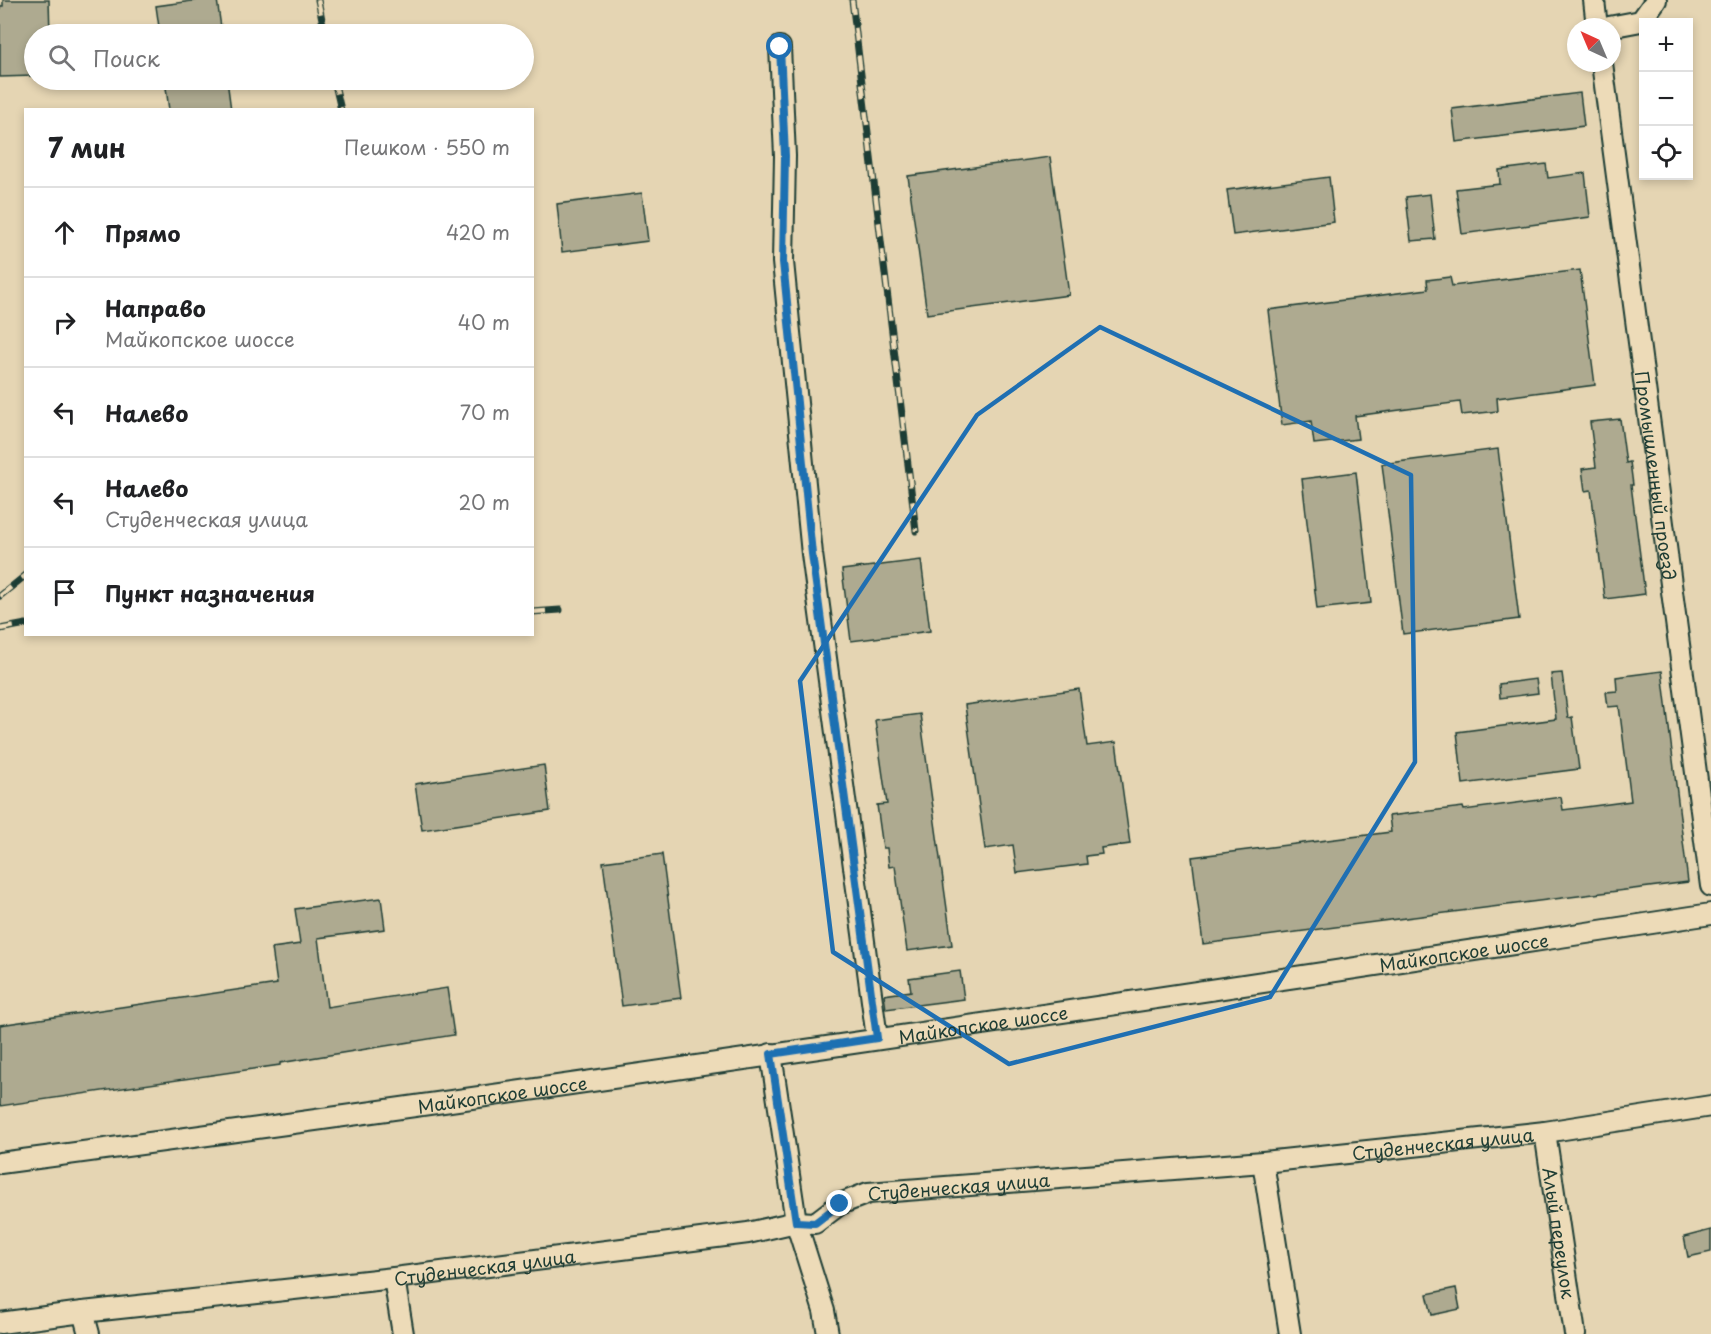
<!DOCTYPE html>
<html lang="ru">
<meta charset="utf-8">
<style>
:root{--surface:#fff;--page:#f2f2f2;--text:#202124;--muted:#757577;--line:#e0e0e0}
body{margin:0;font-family:"Playpen Sans",sans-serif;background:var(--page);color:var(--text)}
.controls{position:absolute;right:18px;top:18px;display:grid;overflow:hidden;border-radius:0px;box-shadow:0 3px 9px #0003}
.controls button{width:54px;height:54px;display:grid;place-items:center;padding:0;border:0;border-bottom:2px solid var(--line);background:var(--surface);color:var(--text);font:30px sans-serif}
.compass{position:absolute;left:1567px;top:18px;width:54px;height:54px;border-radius:50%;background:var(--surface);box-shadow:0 3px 9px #0003;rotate:316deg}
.stop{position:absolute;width:18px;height:18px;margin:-14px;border:4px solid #1f6fb2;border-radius:50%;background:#fff}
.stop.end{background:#1f6fb2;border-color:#fff;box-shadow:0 2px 6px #0008}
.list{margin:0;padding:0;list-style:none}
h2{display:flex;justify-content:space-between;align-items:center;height:78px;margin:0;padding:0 24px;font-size:26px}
h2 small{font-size:20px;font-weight:400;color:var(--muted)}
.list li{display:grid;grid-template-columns:39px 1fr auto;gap:18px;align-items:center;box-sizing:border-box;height:90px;padding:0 24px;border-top:2px solid var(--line)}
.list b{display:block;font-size:22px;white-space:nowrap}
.list p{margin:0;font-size:20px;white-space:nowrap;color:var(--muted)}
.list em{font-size:20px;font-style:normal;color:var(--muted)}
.icon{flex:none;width:33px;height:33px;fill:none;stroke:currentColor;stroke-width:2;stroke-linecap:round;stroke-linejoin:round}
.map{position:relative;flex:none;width:1711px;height:1334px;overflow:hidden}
.search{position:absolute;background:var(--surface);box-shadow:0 3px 9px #0003;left:24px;top:24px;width:510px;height:66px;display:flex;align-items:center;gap:15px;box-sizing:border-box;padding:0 21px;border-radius:33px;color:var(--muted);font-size:22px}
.panel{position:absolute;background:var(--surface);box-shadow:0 3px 9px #0003;left:24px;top:108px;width:510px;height:528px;border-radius:0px}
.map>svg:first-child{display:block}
</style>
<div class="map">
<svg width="1711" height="1334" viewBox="0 0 1711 1334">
<rect width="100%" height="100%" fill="#e5d5b3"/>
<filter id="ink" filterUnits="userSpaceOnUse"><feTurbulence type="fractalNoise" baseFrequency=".0167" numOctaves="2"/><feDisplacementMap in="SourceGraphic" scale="12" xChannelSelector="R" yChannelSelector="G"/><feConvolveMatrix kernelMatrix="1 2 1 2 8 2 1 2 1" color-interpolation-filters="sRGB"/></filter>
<g filter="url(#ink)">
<g fill="#aeaa90" stroke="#1f3d34" stroke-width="1.5">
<path d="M3 0H49L50 34H34V76L0 77V6H3Z"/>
<path d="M199 0H217L222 34H160L156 6Z"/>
<path d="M165 80H227L231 110H169Z"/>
<path d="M1580 93 1584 126 1456 142 1452 109Z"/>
<path d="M1050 157 1069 295 927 314 908 176Z"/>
<path d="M1546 164 1548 178 1585 173 1590 217 1462 234 1456 189 1500 184 1499 170Z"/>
<path d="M1329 177 1334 222 1233 235 1227 190Z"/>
<path d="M642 193 648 241 562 252 557 204Z"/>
<path d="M1430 194 1435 239 1411 241 1406 197Z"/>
<path d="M1580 270 1595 385 1497 398 1498 411 1462 415 1460 402 1355 416 1358 439 1314 444 1311 421 1282 425 1268 310 1428 289 1427 280 1450 277 1452 286Z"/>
<path d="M1620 419 1626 463 1630 462 1633 485H1631L1645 594 1605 599 1591 490 1585 491 1582 469 1596 467 1590 422Z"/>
<path d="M1498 449 1519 619 1403 634 1382 464Z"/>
<path d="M1356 472 1371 603 1317 609 1302 479Z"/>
<path d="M921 560 930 631 851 641 842 570Z"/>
<path d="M1662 671 1688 882 1203 944 1192 857 1391 832 1389 816 1463 807 1464 810 1561 797 1563 810 1631 801 1619 706 1608 707 1606 692 1617 691 1616 677Z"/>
<path d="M1562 673 1568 718 1572 717 1579 769 1463 784 1457 732 1556 719 1551 674Z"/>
<path d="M1536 679 1538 693 1500 698 1499 684Z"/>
<path d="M1079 689 1087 746 1116 742 1130 844 1101 848 1102 854 1086 856 1087 864 1017 873 1013 845 985 849 965 705Z"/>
<path d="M920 714 952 945 907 951 895 866 889 867 887 848H883L877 805 887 804 875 720Z"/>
<path d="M544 765 550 811 422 830 415 784Z"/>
<path d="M662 854 681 998 622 1006 603 862Z"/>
<path d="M381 898 385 929 318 938 327 1007 447 988 454 1035 280 1063V1065L0 1106V1025L277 984 272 948 300 944 295 909Z"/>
<path d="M960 971 964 999 886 1009 884 995 911 991 909 978Z"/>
<path d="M1711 1230V1252L1688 1257 1684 1237Z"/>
<path d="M1456 1288 1460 1309 1432 1315 1427 1294Z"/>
</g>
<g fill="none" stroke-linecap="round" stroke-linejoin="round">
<g stroke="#1f3d34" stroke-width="24">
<g id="minor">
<path d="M1594 0 1597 27"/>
<path d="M1609 27 1641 21 1656 0"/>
<path d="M780 47 785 156 783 262 812 554 877 1038"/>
<path id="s1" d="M1602 63 1711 886"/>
<path d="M771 1054 796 1222 824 1311 828 1334"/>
<path id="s2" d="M1545 1132 1575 1334"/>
<path d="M1263 1162 1290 1334"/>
<path id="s3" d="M0 1163C571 1087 1141 1001 1711 914"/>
<path d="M394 1278 403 1334"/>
<path d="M83 1312 89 1334"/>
<path id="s4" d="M0 1323 83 1312 394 1278 748 1233 796 1222 815 1223 840 1204 868 1193 1263 1162 1545 1132 1711 1106"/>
</g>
</g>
<use href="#minor" stroke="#eddbb8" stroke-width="20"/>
<g stroke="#1f3d34" stroke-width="7">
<g id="rail">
<path d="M318 0 325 34"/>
<path d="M852 0 916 531"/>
<path d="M334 80 341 110"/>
<path d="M0 596 26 575"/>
<path d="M532 612 560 610"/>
<path d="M0 629 26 624"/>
</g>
</g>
<use href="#rail" stroke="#eddbb8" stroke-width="4.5" stroke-dasharray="14" stroke-linecap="butt"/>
</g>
</g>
<g fill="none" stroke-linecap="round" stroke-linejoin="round" filter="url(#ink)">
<path stroke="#1f6fb2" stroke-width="8" d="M780 47 785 156 783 262 812 554 877 1038 771 1054 796 1222 815 1223 840 1204"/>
</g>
<path fill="none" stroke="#1f6fb2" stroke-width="4.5" stroke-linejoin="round" d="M1100 327 1411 475 1415 762 1270 997 1009 1064 833 952 800 681 977 415Z"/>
<g text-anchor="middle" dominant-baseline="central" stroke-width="4.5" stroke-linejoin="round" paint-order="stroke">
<g font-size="18" fill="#1f3d34" stroke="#eddbb8">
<text stroke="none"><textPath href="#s1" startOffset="416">Промышленный проезд</textPath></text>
<text stroke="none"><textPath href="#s3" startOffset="1479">Майкопское шоссе</textPath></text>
<text stroke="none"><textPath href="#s3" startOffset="993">Майкопское шоссе</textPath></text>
<text stroke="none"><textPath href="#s3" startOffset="507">Майкопское шоссе</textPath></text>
<text stroke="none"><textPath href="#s4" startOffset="1460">Студенческая улица</textPath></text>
<text stroke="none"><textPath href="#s4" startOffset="974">Студенческая улица</textPath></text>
<text stroke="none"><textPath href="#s2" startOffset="102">Алый переулок</textPath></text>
<text stroke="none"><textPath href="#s4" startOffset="488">Студенческая улица</textPath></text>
</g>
</g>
</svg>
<div class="controls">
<button>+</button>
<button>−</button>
<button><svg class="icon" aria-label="locate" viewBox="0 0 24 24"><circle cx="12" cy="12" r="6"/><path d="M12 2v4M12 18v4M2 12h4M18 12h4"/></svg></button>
</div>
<svg class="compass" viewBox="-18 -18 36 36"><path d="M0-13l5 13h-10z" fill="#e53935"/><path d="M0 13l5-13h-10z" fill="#757577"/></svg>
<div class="stop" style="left:780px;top:47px"></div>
<div class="stop end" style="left:840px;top:1204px"></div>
<div class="search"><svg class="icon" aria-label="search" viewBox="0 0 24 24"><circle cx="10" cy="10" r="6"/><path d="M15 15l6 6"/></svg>Поиск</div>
<section class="panel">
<h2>7 мин<small>Пешком · 550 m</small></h2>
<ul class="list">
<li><svg class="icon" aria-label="ahead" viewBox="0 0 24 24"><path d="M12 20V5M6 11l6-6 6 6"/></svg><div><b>Прямо</b></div><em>420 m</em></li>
<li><svg class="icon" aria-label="right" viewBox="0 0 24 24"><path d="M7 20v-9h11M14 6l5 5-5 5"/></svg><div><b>Направо</b><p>Майкопское шоссе</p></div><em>40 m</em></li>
<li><svg class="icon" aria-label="left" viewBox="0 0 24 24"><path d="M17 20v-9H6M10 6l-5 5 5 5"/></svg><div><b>Налево</b></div><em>70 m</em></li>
<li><svg class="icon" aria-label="left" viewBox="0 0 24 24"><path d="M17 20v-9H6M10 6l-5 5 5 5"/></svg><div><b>Налево</b><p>Студенческая улица</p></div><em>20 m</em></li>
<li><svg class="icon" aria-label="arrive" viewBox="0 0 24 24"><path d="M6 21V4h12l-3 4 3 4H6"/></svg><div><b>Пункт назначения</b></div></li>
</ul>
</section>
</div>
